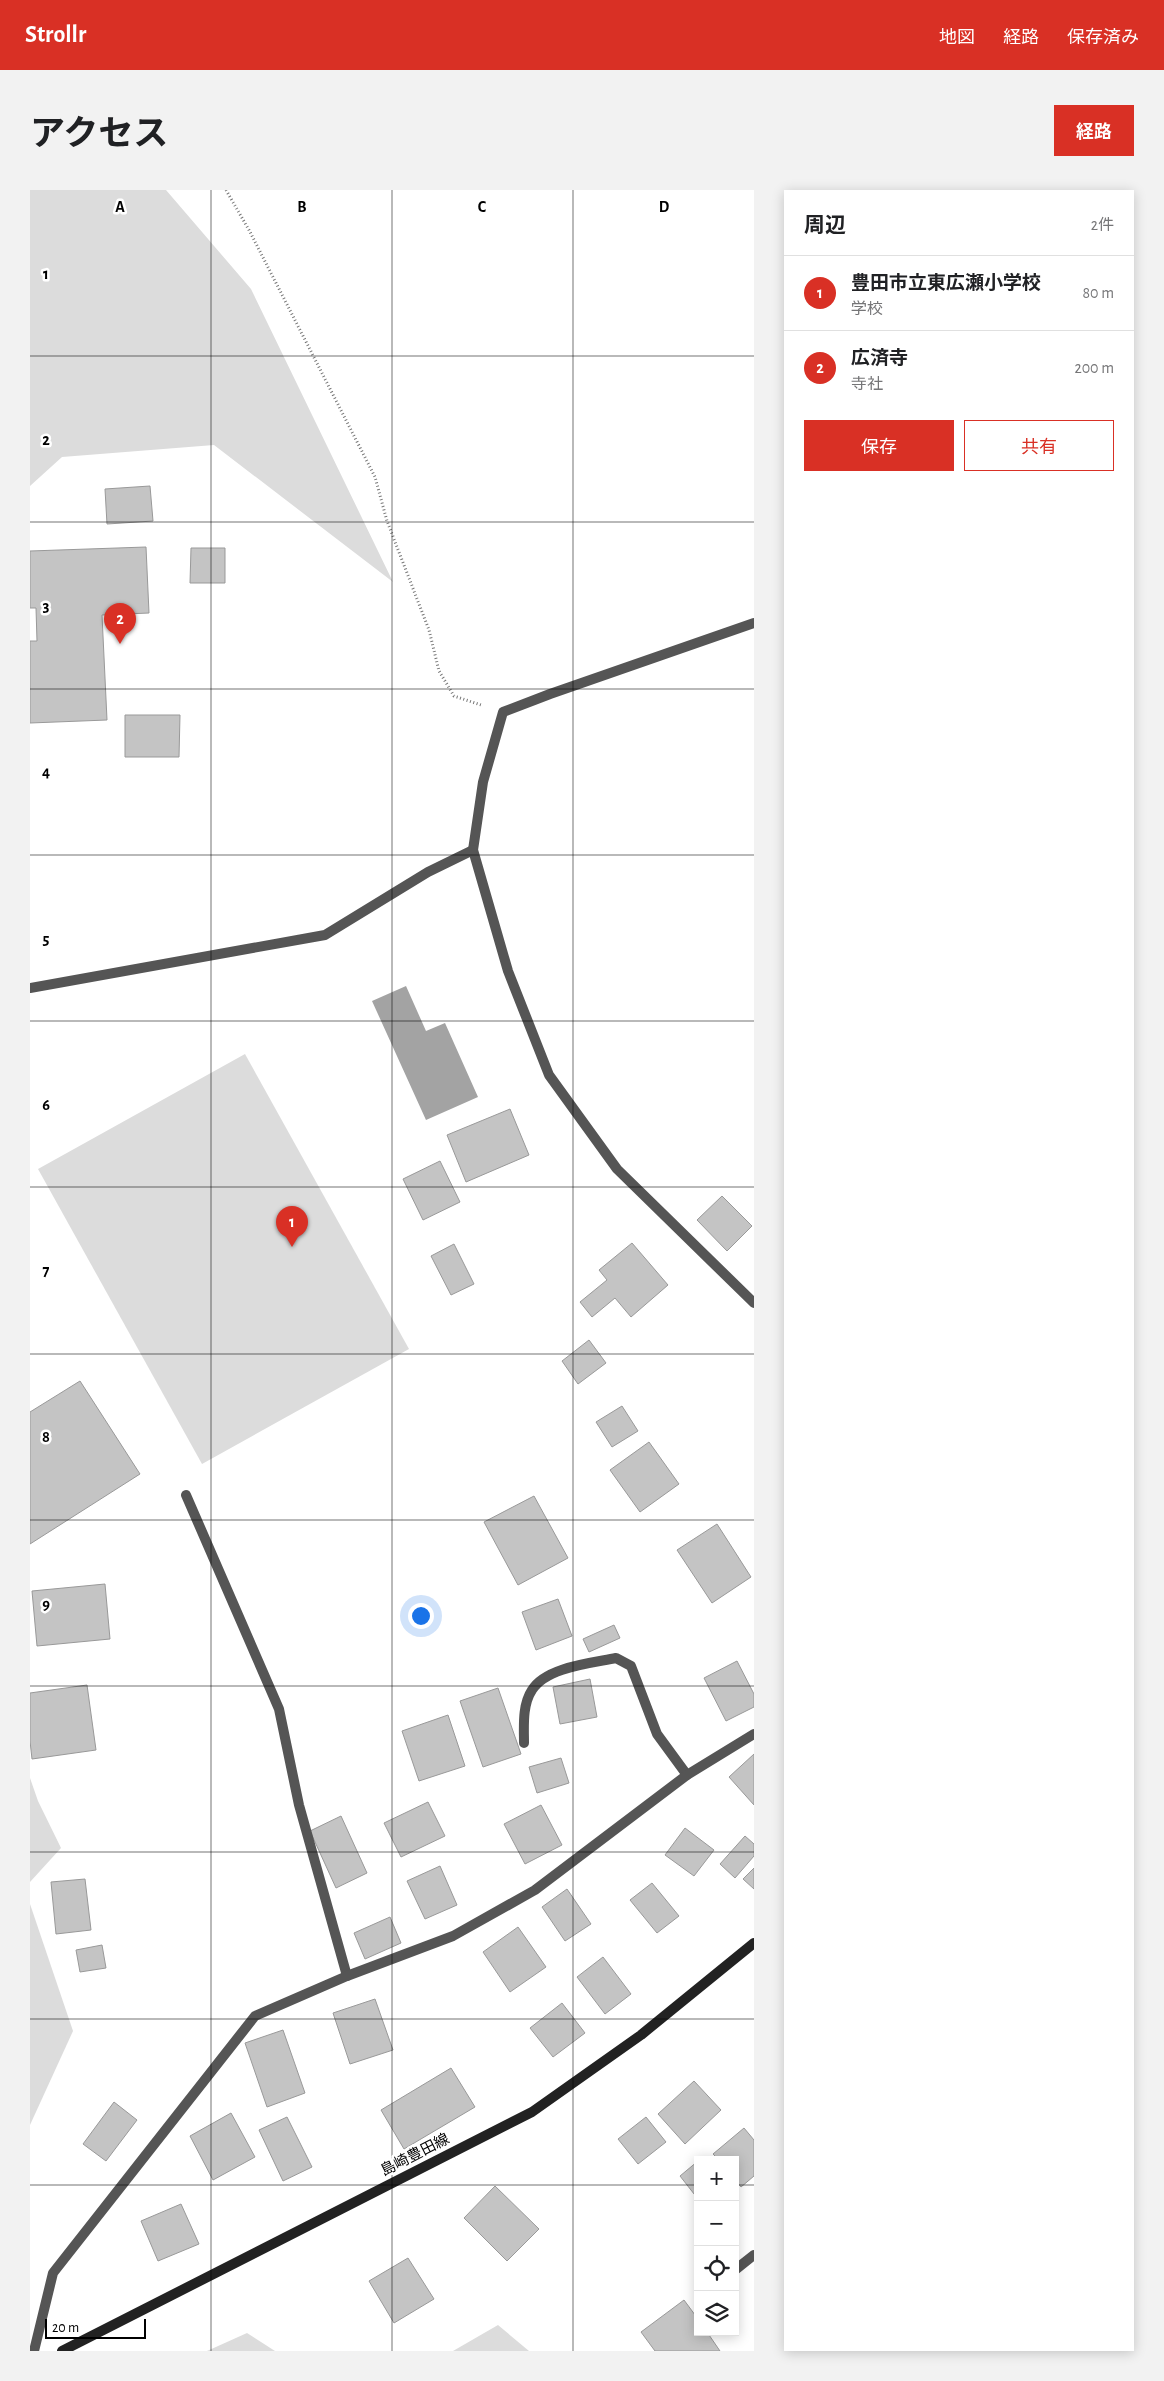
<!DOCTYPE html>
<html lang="ja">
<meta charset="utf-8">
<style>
:root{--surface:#fff;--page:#f2f2f2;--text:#202124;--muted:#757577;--line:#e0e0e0;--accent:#d93025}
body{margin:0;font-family:"Alegreya Sans","Noto Sans JP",sans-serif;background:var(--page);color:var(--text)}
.controls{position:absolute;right:15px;bottom:15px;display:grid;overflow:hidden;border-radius:0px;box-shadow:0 2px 12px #0003}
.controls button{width:45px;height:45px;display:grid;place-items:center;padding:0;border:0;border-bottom:1px solid var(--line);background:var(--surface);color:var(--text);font:25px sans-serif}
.scale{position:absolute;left:15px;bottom:12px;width:101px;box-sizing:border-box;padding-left:5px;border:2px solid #000;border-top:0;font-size:14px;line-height:18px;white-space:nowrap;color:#000;-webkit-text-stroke:4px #fff;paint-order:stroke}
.you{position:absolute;left:390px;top:1425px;width:18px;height:18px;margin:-12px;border:4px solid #fff;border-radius:50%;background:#1a73e8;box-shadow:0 0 0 8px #1a73e833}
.badge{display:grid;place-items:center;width:32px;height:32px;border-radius:50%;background:var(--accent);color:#fff;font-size:16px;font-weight:700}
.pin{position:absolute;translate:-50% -41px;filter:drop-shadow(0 1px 2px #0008)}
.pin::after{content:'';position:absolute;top:26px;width:18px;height:15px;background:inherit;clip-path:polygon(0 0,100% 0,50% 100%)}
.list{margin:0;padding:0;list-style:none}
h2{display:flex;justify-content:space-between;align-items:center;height:65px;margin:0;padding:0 20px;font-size:21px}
h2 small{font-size:16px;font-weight:400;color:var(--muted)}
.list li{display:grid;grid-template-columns:32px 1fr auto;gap:15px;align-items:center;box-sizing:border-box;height:75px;padding:0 20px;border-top:1px solid var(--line)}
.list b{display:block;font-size:19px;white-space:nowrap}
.list p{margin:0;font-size:16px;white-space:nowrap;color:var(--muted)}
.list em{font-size:16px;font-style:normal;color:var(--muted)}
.actions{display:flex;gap:10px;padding:15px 20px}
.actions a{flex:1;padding:11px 0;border:1px solid var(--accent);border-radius:0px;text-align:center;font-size:18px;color:var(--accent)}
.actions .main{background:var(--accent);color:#fff}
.icon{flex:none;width:28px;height:28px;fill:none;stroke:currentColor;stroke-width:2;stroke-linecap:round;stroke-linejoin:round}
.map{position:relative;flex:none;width:724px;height:2161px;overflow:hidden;border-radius:0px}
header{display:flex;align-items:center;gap:30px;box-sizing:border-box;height:70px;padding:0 25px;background:var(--accent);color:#fff}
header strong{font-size:24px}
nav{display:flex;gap:28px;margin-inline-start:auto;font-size:18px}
.intro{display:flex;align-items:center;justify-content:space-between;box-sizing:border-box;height:120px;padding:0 30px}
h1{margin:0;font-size:35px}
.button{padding:12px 22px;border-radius:0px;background:var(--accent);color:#fff;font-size:18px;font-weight:700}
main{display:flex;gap:30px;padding:0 30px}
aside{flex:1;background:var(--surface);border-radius:0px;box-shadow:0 2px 12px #0003}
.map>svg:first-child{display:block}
</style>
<header>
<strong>Strollr</strong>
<nav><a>地図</a><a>経路</a><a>保存済み</a></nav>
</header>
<div class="intro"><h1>アクセス</h1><a class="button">経路</a></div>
<main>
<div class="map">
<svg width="724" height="2161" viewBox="0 0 724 2161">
<rect width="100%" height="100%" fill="#fff"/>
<g fill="#dcdcdc">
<path d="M0 0H136L221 99 363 392 184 255 32 267 0 296Z"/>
<path d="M215 864 379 1159 172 1274 8 979Z"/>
<path d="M0 1588 8 1611 31 1658 0 1692Z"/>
<path d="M0 1714 43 1841 0 1935Z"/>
<path d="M468 2135 499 2161H423Z"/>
<path d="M217 2143 245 2161H177Z"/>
</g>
<path fill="#a3a3a3" d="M376 796 396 841 415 833 448 907 396 930 342 811Z"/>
<g fill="#c4c4c4" stroke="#999">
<path d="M120 296 123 331 77 334 75 299Z"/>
<path d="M116 357 119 423 72 425 77 530 0 533V451H7L6 418H0V361Z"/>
<path d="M161 358H195V393H160Z"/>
<path d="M95 525H150L149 567H95Z"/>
<path d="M480 919 499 965 436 992 417 945Z"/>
<path d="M410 971 430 1012 393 1030 373 989Z"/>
<path d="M692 1006 722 1036 697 1061 667 1030Z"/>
<path d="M602 1053 638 1095 601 1127 585 1108 562 1127 550 1112 577 1090 569 1080Z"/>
<path d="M424 1054 444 1094 421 1105 401 1066Z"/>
<path d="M559 1150 576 1173 548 1194 532 1171Z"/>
<path d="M50 1191 110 1284 0 1354V1222Z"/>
<path d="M592 1216 608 1241 582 1257 566 1232Z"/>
<path d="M619 1252 649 1294 610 1322 580 1280Z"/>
<path d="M504 1306 538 1368 488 1395 454 1332Z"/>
<path d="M687 1334 721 1387 682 1413 647 1360Z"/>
<path d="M75 1394 80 1449 7 1456 2 1401Z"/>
<path d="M528 1409 542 1446 506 1460 492 1422Z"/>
<path d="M584 1435 590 1448 559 1462 553 1449Z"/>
<path d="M707 1471 724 1504V1517L696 1531 674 1488Z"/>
<path d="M560 1489 567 1527 530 1534 523 1497Z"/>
<path d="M57 1495 66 1560 2 1569 0 1551V1503Z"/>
<path d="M468 1498 491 1564 453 1577 430 1511Z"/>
<path d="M418 1525 435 1576 389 1591 372 1541Z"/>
<path d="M724 1564V1615L699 1587Z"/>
<path d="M531 1568 539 1593 507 1603 499 1577Z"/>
<path d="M398 1612 415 1646 371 1667 354 1633Z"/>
<path d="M511 1615 532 1655 495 1674 474 1634Z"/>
<path d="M311 1626 337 1683 306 1698 280 1641Z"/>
<path d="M655 1638 684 1660 664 1686 635 1665Z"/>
<path d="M715 1646 724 1654V1666L705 1688 690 1674Z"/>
<path d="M410 1676 427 1715 395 1729 377 1691Z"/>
<path d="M724 1678V1699L713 1689Z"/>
<path d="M55 1689 61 1740 26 1744 21 1692Z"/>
<path d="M622 1693 649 1726 627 1743 600 1710Z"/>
<path d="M537 1699 561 1734 535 1751 512 1717Z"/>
<path d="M360 1727 371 1753 335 1769 324 1743Z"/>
<path d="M488 1737 516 1777 480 1802 453 1762Z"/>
<path d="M72 1755 76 1778 50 1782 46 1760Z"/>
<path d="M573 1767 601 1804 575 1824 547 1787Z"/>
<path d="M345 1809 363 1860 320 1874 303 1823Z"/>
<path d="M532 1813 555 1843 523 1867 500 1838Z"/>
<path d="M253 1840 275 1903 237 1917 215 1853Z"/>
<path d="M421 1878 445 1917 374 1959 351 1920Z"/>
<path d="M664 1891 691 1920 655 1954 628 1924Z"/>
<path d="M84 1912 107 1930 76 1971 53 1954Z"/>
<path d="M201 1923 225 1967 183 1990 160 1946Z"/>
<path d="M257 1927 282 1977 253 1991 229 1940Z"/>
<path d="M616 1927 636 1952 608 1974 588 1949Z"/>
<path d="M714 1938 724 1950V1986L711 1997 705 1989V1970H689L683 1964Z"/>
<path d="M668 1971V2009L650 1986Z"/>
<path d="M465 1996 509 2039 477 2071 434 2028Z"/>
<path d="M151 2014 169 2054 128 2071 111 2031Z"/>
<path d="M378 2068 404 2109 364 2133 339 2091Z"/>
<path d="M654 2110 668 2129V2142H677L690 2161H625L611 2142Z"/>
</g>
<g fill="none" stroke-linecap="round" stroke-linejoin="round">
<path stroke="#777" stroke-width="3" stroke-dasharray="1 2.5" stroke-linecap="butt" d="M196 0 219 40 345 287 357 331 399 440 409 481 424 506 451 515"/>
<g stroke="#555" stroke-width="10">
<path d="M724 433 520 504 473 522 453 592 443 660 478 781 519 885 587 979 724 1113"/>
<path d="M0 798 295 745 398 682 443 660"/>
<path d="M156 1305 249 1519 269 1615 317 1786"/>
<path d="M494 1553C494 1537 492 1515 502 1500 516 1477 562 1473 586 1468L601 1476 627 1544 657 1585"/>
<path d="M705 2080 724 2065"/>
<path d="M4 2161 23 2083 225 1826 317 1786 423 1746 505 1700 657 1585 724 1544"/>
</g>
<path stroke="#222" stroke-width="10" d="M32 2161 502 1922 611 1845 724 1753"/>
</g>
<path fill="none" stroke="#000" stroke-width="1" stroke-opacity="0.55" d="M181 0V2161M362 0V2161M543 0V2161M0 166H724M0 332H724M0 499H724M0 665H724M0 831H724M0 997H724M0 1164H724M0 1330H724M0 1496H724M0 1662H724M0 1829H724M0 1995H668M705 1995H724"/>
<g text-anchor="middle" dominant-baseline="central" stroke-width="5" stroke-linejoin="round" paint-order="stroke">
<g font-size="15" fill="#000" stroke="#fff">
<text transform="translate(385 1965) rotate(-27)">島崎豊田線</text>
</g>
</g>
<g font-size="16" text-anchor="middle" font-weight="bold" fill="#000" stroke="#fff" stroke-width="5" stroke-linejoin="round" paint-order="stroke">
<text x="90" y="22">A</text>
<text x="272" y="22">B</text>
<text x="452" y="22">C</text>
<text x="634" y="22">D</text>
<text x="16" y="89">1</text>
<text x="16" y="255">2</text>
<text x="16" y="421">3</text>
<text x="16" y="587">4</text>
<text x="16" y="754">5</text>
<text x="16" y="920">6</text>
<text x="16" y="1086">7</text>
<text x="16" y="1252">8</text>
<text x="16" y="1419">9</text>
</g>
</svg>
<div class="controls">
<button>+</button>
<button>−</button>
<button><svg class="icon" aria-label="locate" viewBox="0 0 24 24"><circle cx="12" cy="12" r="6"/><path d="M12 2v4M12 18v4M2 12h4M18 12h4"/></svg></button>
<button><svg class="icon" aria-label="layers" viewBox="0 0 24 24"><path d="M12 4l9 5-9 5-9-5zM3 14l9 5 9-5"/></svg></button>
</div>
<div class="scale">20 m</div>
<div class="you"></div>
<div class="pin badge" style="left:262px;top:1057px">1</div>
<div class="pin badge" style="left:90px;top:454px">2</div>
</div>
<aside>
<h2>周辺<small>2件</small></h2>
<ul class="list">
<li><span class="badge">1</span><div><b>豊田市立東広瀬小学校</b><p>学校</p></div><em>80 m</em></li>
<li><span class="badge">2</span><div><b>広済寺</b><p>寺社</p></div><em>200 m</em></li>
</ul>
<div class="actions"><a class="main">保存</a><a>共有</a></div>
</aside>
</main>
